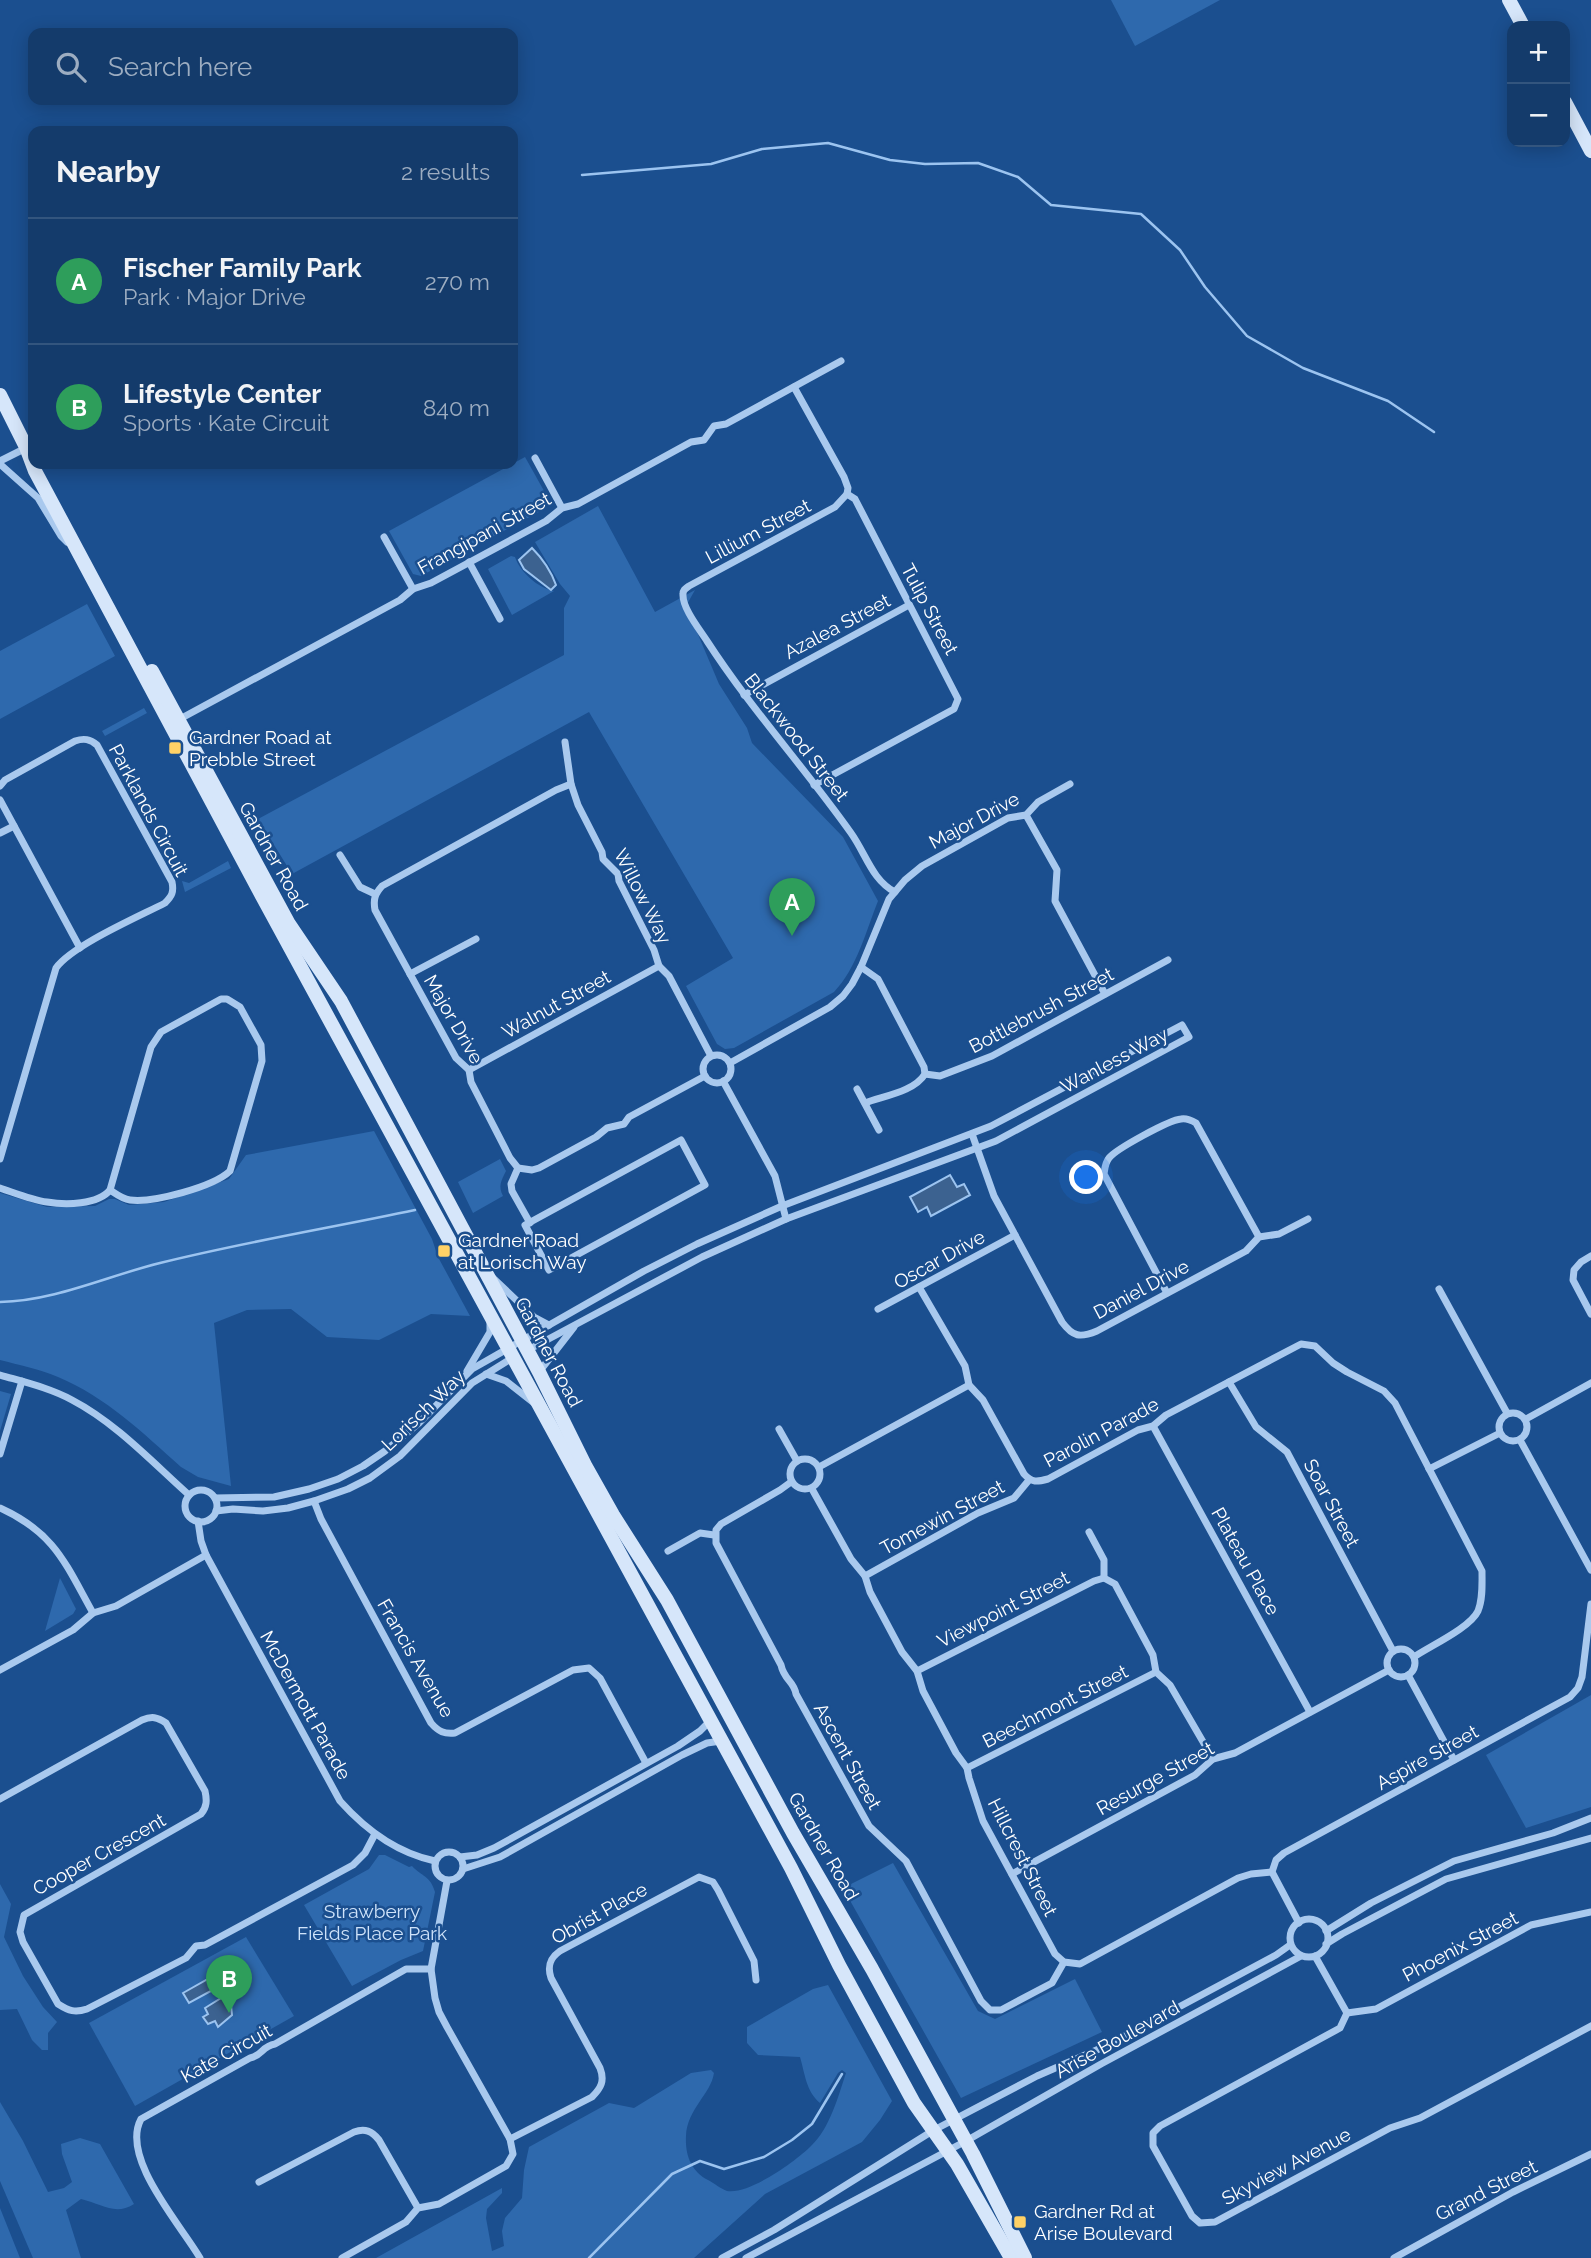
<!DOCTYPE html>
<meta charset="utf-8">
<style>
:root{--surface:#143b6b;--page:#1d4271;--text:#f1f3f6;--muted:#9dadc1;--line:#33557e;--accent:#95b2f1}
body{margin:0;font-family:Raleway,sans-serif;background:var(--page);color:var(--text)}
.controls{position:absolute;right:21px;top:21px;display:grid;overflow:hidden;border-radius:14px;box-shadow:0 4px 18px #0003}
.controls button{width:63px;height:63px;display:grid;place-items:center;padding:0;border:0;border-bottom:2px solid var(--line);background:var(--surface);color:var(--text);font:35px sans-serif}
.you{position:absolute;left:1087px;top:1178px;width:24px;height:24px;margin:-18px;border:5px solid #fff;border-radius:50%;background:#1a73e8;box-shadow:0 0 0 10px #1a73e833}
.badge{display:grid;place-items:center;width:46px;height:46px;border-radius:50%;background:var(--accent);color:#fff;font-size:23px;font-weight:700}
.pin{position:absolute;translate:-50% -58px;filter:drop-shadow(0 2px 4px #0008)}
.pin::after{content:'';position:absolute;top:37px;width:24px;height:21px;background:inherit;clip-path:polygon(0 0,100% 0,50% 100%)}
.list{margin:0;padding:0;list-style:none}
h2{display:flex;justify-content:space-between;align-items:center;height:91px;margin:0;padding:0 28px;font-size:30px}
h2 small{font-size:23px;font-weight:400;color:var(--muted)}
.list li{display:grid;grid-template-columns:46px 1fr auto;gap:21px;align-items:center;box-sizing:border-box;height:126px;padding:0 28px;border-top:2px solid var(--line)}
.list b{display:block;font-size:26px;white-space:nowrap}
.list p{margin:0;font-size:23px;white-space:nowrap;color:var(--muted)}
.list em{font-size:23px;font-style:normal;color:var(--muted)}
.icon{flex:none;width:38px;height:38px;fill:none;stroke:currentColor;stroke-width:2;stroke-linecap:round;stroke-linejoin:round}
.map{position:relative;flex:none;width:1591px;height:2258px;overflow:hidden}
.search{position:absolute;background:var(--surface);box-shadow:0 4px 18px #0003;left:28px;top:28px;width:490px;height:77px;display:flex;align-items:center;gap:18px;box-sizing:border-box;padding:0 24px;border-radius:14px;color:var(--muted);font-size:26px}
.panel{position:absolute;background:var(--surface);box-shadow:0 4px 18px #0003;left:28px;top:126px;width:490px;height:343px;border-radius:14px}
.map>svg:first-child{display:block}
</style>
<div class="map">
<svg width="1591" height="2258" viewBox="0 0 1591 2258">
<rect width="100%" height="100%" fill="#1b4f8f"/>
<g fill="#2e69ad">
<path d="M1111 0H1220L1135 46Z"/>
<path d="M525 457 548 498 546 508 421 576 413 574 389 531Z"/>
<path d="M598 506 655 612 695 590 686 606 719 684 747 728 752 743 843 837 878 901C866 931 857 968 834 992L734 1048 725 1049 717 1044 686 986 733 958 589 712 292 874 258 819 564 655V608L570 596 560 584 535 542Z"/>
<path d="M511 556 515 557C520 572 538 588 554 591L512 615 488 569Z"/>
<path d="M87 604 115 656 0 719V651Z"/>
<path d="M144 708 147 713 105 736 102 731Z"/>
<path d="M228 861 231 868 185 892 182 881 189 883Z"/>
<path d="M374 1131 432 1239 438 1257 470 1316 431 1314 379 1340 327 1337 291 1309 247 1310 214 1323 231 1486 198 1477 181 1467C143 1433 106 1397 58 1377 40 1369 19 1365 0 1360V1193L47 1207 95 1206 109 1199H115L129 1205 164 1202 229 1179 246 1155Z"/>
<path d="M500 1159 506 1171C501 1181 498 1186 503 1196L473 1213 458 1182Z"/>
<path d="M0 1391 11 1394 0 1431Z"/>
<path d="M60 1578 76 1609 73 1614 45 1631Z"/>
<path d="M1591 1695V1807L1526 1828 1486 1755Z"/>
<path d="M379 1855H385L409 1867 412 1866C422 1877 430 1875 435 1892L423 1951 401 1960 352 1986 304 1905 369 1869Z"/>
<path d="M893 1863 978 2011 995 2019 1075 1979 1102 2032 961 2098 843 1888Z"/>
<path d="M0 1884 11 1904 4 1937 23 1976 43 2007 57 2022 48 2033V2050H42L32 2040 17 2009 0 2010Z"/>
<path d="M246 1937 294 2016 135 2106 89 2023Z"/>
<path d="M828 1985 892 2101 880 2120 862 2142 765 2194 694 2258H376L502 2188V2193L487 2209 486 2218 492 2251 504 2246 502 2231 505 2218 522 2198 524 2170 529 2147 609 2103 634 2108 691 2073 711 2070 714 2073C711 2094 687 2109 686 2136 685 2155 691 2171 708 2180 714 2183 721 2189 727 2191 749 2195 796 2161 811 2146 830 2128 838 2097 846 2073L842 2070 838 2073 820 2103C806 2091 805 2074 800 2057L758 2055 747 2043V2027L813 1989Z"/>
<path d="M0 2102 23 2141 48 2192 64 2188 72 2182 62 2154 61 2144 80 2138 100 2144 134 2204C115 2216 102 2204 81 2199L66 2210 81 2258H33L0 2181Z"/>
<path d="M0 2208 20 2258H0Z"/>
</g>
<g fill="#3c6290" stroke="#9cc4f0" stroke-width="2">
<path d="M532 548C543 559 551 571 556 585L551 590 524 569 519 560Z"/>
<path d="M950 1175 957 1187 964 1184 970 1195 931 1216 927 1207 918 1212 910 1197Z"/>
<path d="M215 1975 220 1986 189 2003 183 1993Z"/>
<path d="M226 1995 231 2005 232 2015 218 2027 215 2021 208 2024 203 2017 208 2014 205 2008Z"/>
</g>
<g fill="none" stroke-linecap="round" stroke-linejoin="round">
<g stroke="#9cc4f0" stroke-width="2.5">
<path d="M582 175 711 164 762 149 828 143 890 160 925 164 978 163 1018 177 1051 205 1141 214 1180 250 1205 287 1247 336 1303 368 1388 401 1434 432"/>
<path d="M0 1302C55 1301 107 1276 160 1263 244 1242 330 1228 415 1210"/>
<path d="M589 2258 672 2174 700 2161 724 2169 764 2157 792 2140 812 2124 842 2074"/>
</g>
<g stroke="#a9c9ee" stroke-width="7">
<path d="M794 387 844 477 848 488 847 494 855 499 958 699 954 709 814 785"/>
<path d="M535 458 562 508"/>
<path d="M0 461 26 448"/>
<path d="M0 464 38 498 61 536 67 542"/>
<path d="M847 494 835 507 689 586C685 589 683 590 683 594 682 608 700 630 707 641 751 709 805 768 851 833 866 854 872 880 895 892"/>
<path d="M384 537 413 589"/>
<path d="M469 562 500 619"/>
<path d="M744 695 909 605"/>
<path d="M178 720 400 600 413 589 431 583 546 521 562 508 578 504 691 442 704 440 714 426 726 424 841 361"/>
<path d="M565 742 571 784 578 805 602 852 603 859 618 874 619 881 654 950 659 966 669 976 711 1056"/>
<path d="M571 784 556 790 382 886C375 894 373 899 375 910L456 1058 469 1070 471 1082 510 1158 518 1168 532 1170 539 1168 596 1137 607 1128 624 1124 629 1117 705 1076"/>
<path d="M0 786 5 780 75 741C84 738 90 739 97 745L172 882C174 892 172 896 165 903 138 917 73 945 56 968L0 1159"/>
<path d="M0 800 80 948"/>
<path d="M1026 815 1057 870 1055 901 1105 994"/>
<path d="M0 833 14 826"/>
<path d="M340 855 360 887 375 894"/>
<path d="M861 967 878 979 924 1067 925 1074C914 1092 883 1096 865 1103"/>
<path d="M410 974 476 939"/>
<circle cx="717" cy="1069" r="14"/>
<path d="M730 1063 830 1007 843 996 852 984 861 967 889 899 905 880 922 866 1008 818 1026 815 1038 802 1070 784"/>
<path d="M469 1070 659 966"/>
<path d="M925 1074 940 1076 992 1056 1168 960"/>
<path d="M723 1081 775 1176 786 1219"/>
<path d="M857 1089 879 1130"/>
<path d="M972 1134 994 1196 1062 1322C1073 1337 1080 1338 1097 1331L1246 1251 1259 1237 1279 1234 1308 1219"/>
<path d="M681 1140 705 1185 549 1270 525 1225Z"/>
<path d="M518 1168 511 1184 512 1191 530 1223"/>
<path d="M0 1188C15 1193 32 1200 47 1202 65 1205 98 1205 110 1190L151 1047 161 1032 221 999H227L240 1007 261 1045 262 1061 230 1171C213 1187 153 1203 130 1200 122 1199 116 1194 110 1190"/>
<path d="M1591 1256 1581 1262 1574 1270 1573 1280 1591 1314"/>
<path d="M493 1278 534 1317 549 1325"/>
<path d="M919 1287 965 1366 969 1385 983 1400 1024 1474C1032 1483 1037 1482 1048 1479L1138 1430 1153 1426 1166 1415 1301 1344 1315 1346 1333 1363 1347 1372 1384 1391 1395 1403 1482 1571C1482 1584 1483 1599 1478 1611 1470 1628 1430 1646 1414 1657"/>
<path d="M1439 1289 1507 1413"/>
<path d="M1167 1293 1104 1174C1105 1168 1105 1163 1109 1158 1116 1149 1169 1120 1181 1119 1187 1118 1191 1120 1196 1123L1259 1237"/>
<path d="M878 1309 1015 1235"/>
<path d="M467 1371 490 1332V1323"/>
<path d="M539 1372 574 1327"/>
<path d="M486 1374 506 1381 534 1403"/>
<path d="M0 1375C24 1382 50 1388 72 1400 116 1423 152 1462 189 1495"/>
<path d="M1229 1382 1256 1427 1287 1452 1393 1651"/>
<circle cx="1513" cy="1427" r="14"/>
<path d="M1526 1419 1591 1383"/>
<path d="M1153 1426 1310 1712"/>
<path d="M779 1429 797 1461"/>
<path d="M1520 1440 1591 1570"/>
<path d="M0 1454 22 1381"/>
<circle cx="805" cy="1474" r="15"/>
<path d="M819 1467 969 1385"/>
<path d="M1429 1469 1500 1433"/>
<path d="M791 1482 780 1490 721 1524 716 1530V1543L781 1665C784 1680 794 1681 796 1694L869 1826 906 1861 981 2001 990 2010H1001L1052 1983 1064 1962"/>
<path d="M812 1489 851 1559 865 1576 870 1592 902 1652 917 1671 923 1691 956 1753 967 1768 969 1778 983 1821 1055 1954 1064 1962 1080 1964 1238 1878 1251 1874 1272 1872"/>
<circle cx="201" cy="1506" r="16"/>
<path d="M215 1498 274 1497 309 1489 338 1479 363 1466 385 1451 419 1423 472 1369 644 1271 697 1244 782 1206 991 1126 1182 1025 1189 1037 996 1141 786 1219 702 1257 528 1350"/>
<path d="M314 1501 321 1519 431 1723C439 1732 444 1734 455 1733L573 1670 589 1668 600 1678 646 1763"/>
<path d="M0 1508C55 1533 65 1563 93 1613"/>
<path d="M216 1511 233 1509 263 1511 288 1508 314 1501 348 1489 370 1478 400 1456 472 1383 514 1357"/>
<path d="M198 1521 201 1541 206 1555 340 1801C365 1829 397 1853 435 1861"/>
<path d="M1089 1532 1104 1560V1578L1115 1584 1153 1655 1156 1672 1170 1685 1213 1759"/>
<path d="M668 1551 700 1533 714 1535"/>
<path d="M865 1576 978 1513 1014 1498 1029 1480"/>
<circle cx="1401" cy="1663" r="14"/>
<path d="M0 1670 73 1630 93 1613 116 1606 206 1555"/>
<path d="M917 1671 1094 1581 1104 1578"/>
<path d="M1408 1675 1454 1760"/>
<path d="M967 1768 1156 1672"/>
<path d="M0 1799 142 1720C152 1716 157 1717 166 1723L205 1791C207 1800 207 1807 201 1814L24 1915 20 1932 23 1942 58 2004C69 2011 75 2013 87 2009L186 1958 196 1946 205 1945 353 1865 365 1853 375 1834"/>
<circle cx="449" cy="1866" r="14"/>
<path d="M460 1857 477 1855 494 1848 678 1746 700 1731 710 1721"/>
<path d="M463 1869 500 1857 682 1755 707 1743 721 1741"/>
<path d="M1012 1874 1195 1775 1213 1759 1235 1753 1389 1670"/>
<circle cx="1309" cy="1938" r="19"/>
<path d="M1299 1923 1272 1872 1276 1860 1284 1853 1570 1697 1578 1688 1582 1677 1591 1604"/>
<path d="M1326 1931 1371 1903 1454 1861 1553 1833 1591 1818"/>
<path d="M1326 1944 1342 1934 1446 1879 1591 1838"/>
<path d="M1315 1956 1347 2013 1340 2028 1160 2126 1153 2133V2146L1192 2216 1200 2223 1215 2222 1390 2128 1420 2118 1591 2026"/>
<path d="M1347 2013 1376 2009 1531 1925 1591 1912"/>
<path d="M510 2139 592 2097C601 2088 605 2081 600 2068L551 1978C547 1966 550 1958 560 1951L699 1877 713 1882 718 1890 754 1961 756 1980"/>
<path d="M259 2182 354 2132C365 2128 372 2131 379 2140L418 2208"/>
<path d="M200 2258C181 2225 120 2158 141 2119L250 2058C262 2056 262 2046 275 2044L406 1969H431"/>
<path d="M342 2258 406 2222 418 2208 439 2204 506 2166 513 2154 510 2139 447 2027 439 2012 435 1998 431 1969 447 1881"/>
<path d="M722 2258 774 2230 934 2130 1037 2076 1108 2045 1276 1955 1290 1945"/>
<path d="M746 2258 966 2141 1101 2064 1301 1956"/>
<path d="M1394 2258 1513 2192 1591 2154"/>
</g>
<g stroke="#d6e6fa" stroke-width="14">
<path d="M1509 0 1523 26"/>
<path d="M1565 102 1591 151"/>
<path d="M0 395 26 447 35 471 262 896 791 1868 839 1965 914 2103 957 2164 1011 2258"/>
<path d="M152 671 289 924 341 1001 539 1372 586 1467 613 1515 667 1600 793 1833 872 1969 973 2154 1025 2258"/>
</g>
</g>
<g fill="#ffd166" stroke="#1b4f8f" stroke-width="2.5">
<rect x="168" y="741" width="14" height="14" rx="3.5"/>
<rect x="437" y="1244" width="14" height="14" rx="3.5"/>
<rect x="1013" y="2215" width="14" height="14" rx="3.5"/>
</g>
<g text-anchor="middle" dominant-baseline="central" stroke-width="5" stroke-linejoin="round" paint-order="stroke">
<g font-size="19" fill="#fff" stroke="#1b4f8f">
<text transform="translate(758 531) rotate(-28)">Lillium Street</text>
<text transform="translate(484 533) rotate(-29)">Frangipani Street</text>
<text transform="translate(930 609) rotate(62)">Tulip Street</text>
<text transform="translate(837 626) rotate(-28)">Azalea Street</text>
<text transform="translate(797 737) rotate(52)">Blackwood Street</text>
<text transform="translate(149 810) rotate(62)">Parklands Circuit</text>
<text transform="translate(974 820) rotate(-28)">Major Drive</text>
<text transform="translate(274 856) rotate(61)">Gardner Road</text>
<text transform="translate(643 896) rotate(63)">Willow Way</text>
<text transform="translate(556 1004) rotate(-29)">Walnut Street</text>
<text transform="translate(1041 1010) rotate(-28)">Bottlebrush Street</text>
<text transform="translate(454 1019) rotate(60)">Major Drive</text>
<text transform="translate(1114 1060) rotate(-28)">Wanless Way</text>
<text transform="translate(939 1259) rotate(-29)">Oscar Drive</text>
<text transform="translate(1141 1289) rotate(-28)">Daniel Drive</text>
<text transform="translate(549 1352) rotate(62)">Gardner Road</text>
<text transform="translate(423 1410) rotate(-44)">Lorisch Way</text>
<text transform="translate(1101 1432) rotate(-28)">Parolin Parade</text>
<text transform="translate(1332 1503) rotate(62)">Soar Street</text>
<text transform="translate(942 1517) rotate(-28)">Tomewin Street</text>
<text transform="translate(1246 1561) rotate(61)">Plateau Place</text>
<text transform="translate(1003 1609) rotate(-27)">Viewpoint Street</text>
<text transform="translate(416 1658) rotate(60)">Francis Avenue</text>
<text transform="translate(306 1705) rotate(61)">McDermott Parade</text>
<text transform="translate(1055 1706) rotate(-27)">Beechmont Street</text>
<text transform="translate(848 1756) rotate(61)">Ascent Street</text>
<text transform="translate(1427 1757) rotate(-29)">Aspire Street</text>
<text transform="translate(1155 1778) rotate(-29)">Resurge Street</text>
<text transform="translate(824 1846) rotate(60)">Gardner Road</text>
<text transform="translate(99 1854) rotate(-29)">Cooper Crescent</text>
<text transform="translate(1023 1857) rotate(63)">Hillcrest Street</text>
<text transform="translate(599 1913) rotate(-29)">Obrist Place</text>
<text transform="translate(1460 1946) rotate(-28)">Phoenix Street</text>
<text transform="translate(1117 2039) rotate(-29)">Arise Boulevard</text>
<text transform="translate(226 2053) rotate(-29)">Kate Circuit</text>
<text transform="translate(1286 2166) rotate(-28)">Skyview Avenue</text>
<text transform="translate(1486 2190) rotate(-27)">Grand Street</text>
</g>
<g font-size="19" fill="#fff" stroke="#1b4f8f" text-anchor="start">
<text x="189" y="737">Gardner Road at<tspan x="189" dy="22">Prebble Street</tspan></text>
<text x="458" y="1240">Gardner Road<tspan x="458" dy="22">at Lorisch Way</tspan></text>
<text x="1034" y="2211">Gardner Rd at<tspan x="1034" dy="22">Arise Boulevard</tspan></text>
</g>
<g font-size="19" fill="#cfe3fa" stroke="#1b4f8f">
<text x="372" y="1911">Strawberry<tspan x="372" dy="22">Fields Place Park</tspan></text>
</g>
</g>
</svg>
<div class="controls">
<button>+</button>
<button>−</button>
</div>
<div class="you"></div>
<div class="pin badge" style="left:792px;top:936px;background:#2e9e5b">A</div>
<div class="pin badge" style="left:229px;top:2013px;background:#2e9e5b">B</div>
<div class="search"><svg class="icon" aria-label="search" viewBox="0 0 24 24"><circle cx="10" cy="10" r="6"/><path d="M15 15l6 6"/></svg>Search here</div>
<section class="panel">
<h2>Nearby<small>2 results</small></h2>
<ul class="list">
<li><span class="badge" style="background:#2e9e5b">A</span><div><b>Fischer Family Park</b><p>Park · Major Drive</p></div><em>270 m</em></li>
<li><span class="badge" style="background:#2e9e5b">B</span><div><b>Lifestyle Center</b><p>Sports · Kate Circuit</p></div><em>840 m</em></li>
</ul>
</section>
</div>
